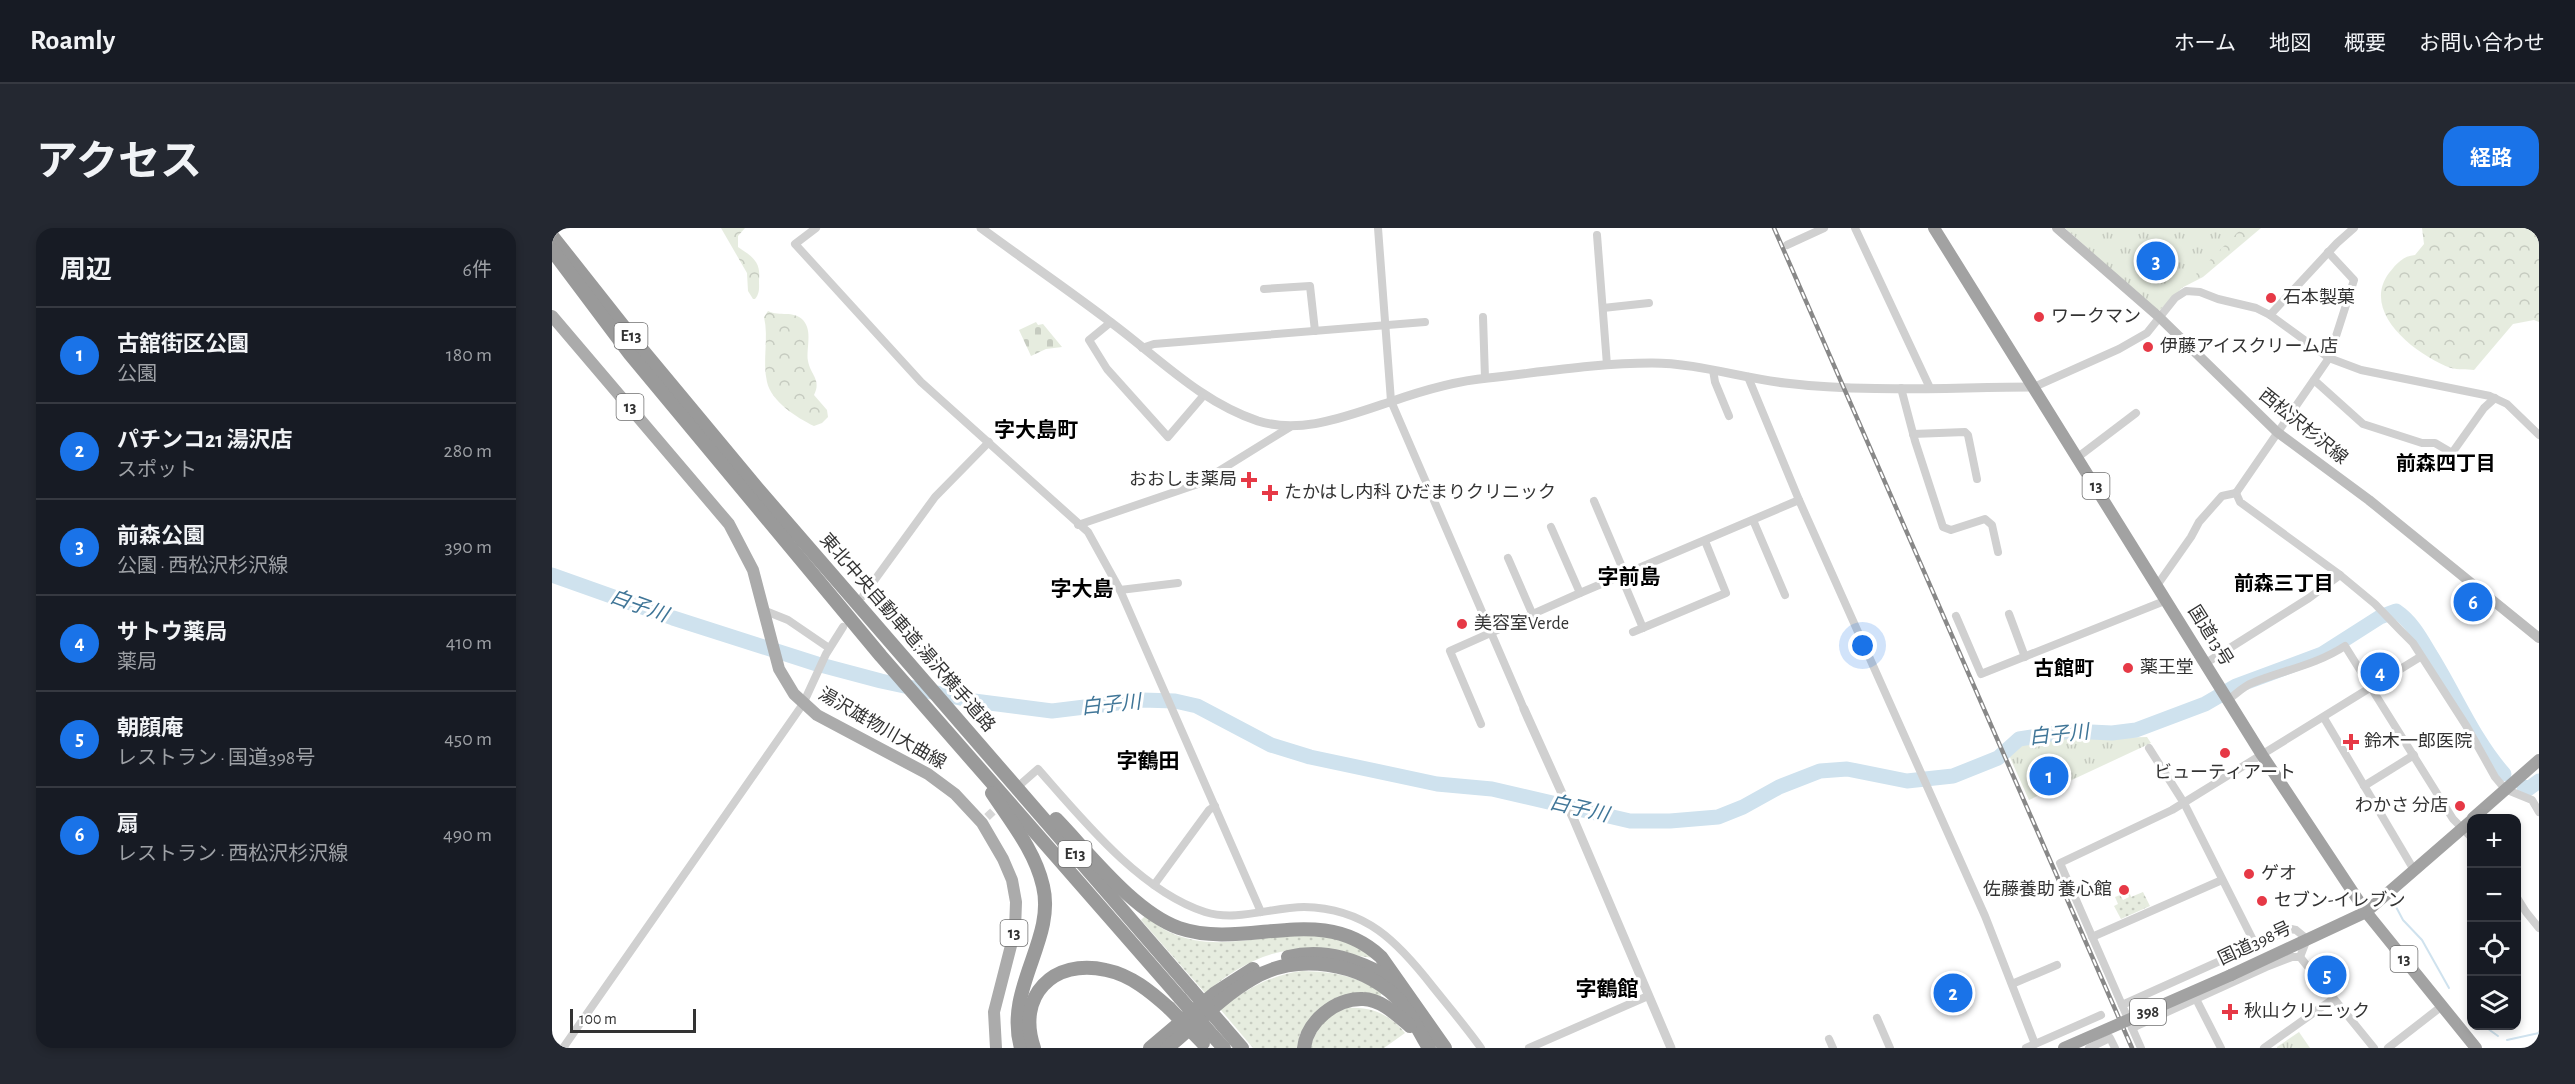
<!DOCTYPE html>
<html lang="ja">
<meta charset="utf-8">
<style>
:root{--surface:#171b24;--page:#242831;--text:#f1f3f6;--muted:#9ea1a6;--line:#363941;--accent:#1a73e8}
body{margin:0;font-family:"Alegreya Sans","Noto Sans JP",sans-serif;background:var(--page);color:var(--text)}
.controls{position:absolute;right:18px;bottom:18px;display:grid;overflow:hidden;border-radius:12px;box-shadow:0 3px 9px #0003}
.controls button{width:54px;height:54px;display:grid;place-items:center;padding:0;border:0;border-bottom:2px solid var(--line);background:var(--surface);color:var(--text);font:30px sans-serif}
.scale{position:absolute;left:18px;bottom:15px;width:126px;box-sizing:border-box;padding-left:6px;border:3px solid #333;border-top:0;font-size:16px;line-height:21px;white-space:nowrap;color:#333;-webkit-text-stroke:4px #fff;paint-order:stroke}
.you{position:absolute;left:1311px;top:418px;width:21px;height:21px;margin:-15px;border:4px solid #fff;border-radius:50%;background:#1a73e8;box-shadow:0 0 0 9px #1a73e833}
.badge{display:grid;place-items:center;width:39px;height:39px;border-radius:50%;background:var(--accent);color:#fff;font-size:20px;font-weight:700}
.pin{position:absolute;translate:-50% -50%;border:3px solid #fff;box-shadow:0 2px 6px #0006}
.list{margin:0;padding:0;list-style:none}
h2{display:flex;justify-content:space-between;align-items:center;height:78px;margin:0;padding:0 24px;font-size:26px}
h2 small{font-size:20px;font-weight:400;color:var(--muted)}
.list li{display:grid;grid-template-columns:39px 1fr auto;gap:18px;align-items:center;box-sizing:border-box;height:96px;padding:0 24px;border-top:2px solid var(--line)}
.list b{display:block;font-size:22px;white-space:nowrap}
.list p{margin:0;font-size:20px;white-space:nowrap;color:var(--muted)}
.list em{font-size:20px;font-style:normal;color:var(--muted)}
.icon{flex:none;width:33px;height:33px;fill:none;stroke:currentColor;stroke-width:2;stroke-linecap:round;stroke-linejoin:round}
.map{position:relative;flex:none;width:1987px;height:820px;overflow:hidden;border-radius:18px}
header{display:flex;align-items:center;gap:36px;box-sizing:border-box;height:84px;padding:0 30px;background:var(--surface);border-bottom:2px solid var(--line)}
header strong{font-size:28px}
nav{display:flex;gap:33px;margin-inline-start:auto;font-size:21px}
.intro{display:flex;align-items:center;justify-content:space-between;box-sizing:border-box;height:144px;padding:0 36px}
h1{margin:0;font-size:42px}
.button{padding:15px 27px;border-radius:18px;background:var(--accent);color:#fff;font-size:21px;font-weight:700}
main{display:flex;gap:36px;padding:0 36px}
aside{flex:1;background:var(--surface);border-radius:18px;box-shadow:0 3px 9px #0003}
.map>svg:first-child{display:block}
</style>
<header>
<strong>Roamly</strong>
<nav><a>ホーム</a><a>地図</a><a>概要</a><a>お問い合わせ</a></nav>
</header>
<div class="intro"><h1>アクセス</h1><a class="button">経路</a></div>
<main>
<aside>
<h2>周辺<small>6件</small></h2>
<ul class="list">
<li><span class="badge">1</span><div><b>古舘街区公園</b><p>公園</p></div><em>180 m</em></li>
<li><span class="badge">2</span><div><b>パチンコ21 湯沢店</b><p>スポット</p></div><em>280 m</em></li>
<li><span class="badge">3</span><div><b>前森公園</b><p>公園 · 西松沢杉沢線</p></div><em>390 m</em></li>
<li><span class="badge">4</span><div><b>サトウ薬局</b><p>薬局</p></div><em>410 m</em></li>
<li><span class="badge">5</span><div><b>朝顔庵</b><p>レストラン · 国道398号</p></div><em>450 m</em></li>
<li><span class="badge">6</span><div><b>扇</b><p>レストラン · 西松沢杉沢線</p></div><em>490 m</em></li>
</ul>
</aside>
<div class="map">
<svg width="1987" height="820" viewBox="0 0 1987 820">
<defs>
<pattern id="grass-dots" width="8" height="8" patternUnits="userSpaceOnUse" patternTransform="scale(1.5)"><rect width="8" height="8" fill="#e6ecdf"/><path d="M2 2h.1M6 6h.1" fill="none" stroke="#c6cbc0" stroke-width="1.8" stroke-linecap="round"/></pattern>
<pattern id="forest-crowns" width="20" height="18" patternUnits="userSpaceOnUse" patternTransform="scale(1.5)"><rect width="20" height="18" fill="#e6ecdf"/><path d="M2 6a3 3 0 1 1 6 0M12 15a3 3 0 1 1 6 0" fill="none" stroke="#c6cbc0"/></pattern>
<pattern id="cemetery-stones" width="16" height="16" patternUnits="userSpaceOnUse" patternTransform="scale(1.5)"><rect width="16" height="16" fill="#e6ecdf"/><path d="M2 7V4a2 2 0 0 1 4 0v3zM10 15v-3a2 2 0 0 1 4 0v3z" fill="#c6cbc0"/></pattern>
<pattern id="park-tufts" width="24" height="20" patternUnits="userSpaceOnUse" patternTransform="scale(1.5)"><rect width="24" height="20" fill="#e6ecdf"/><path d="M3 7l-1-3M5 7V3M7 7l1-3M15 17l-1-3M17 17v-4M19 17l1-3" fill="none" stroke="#c6cbc0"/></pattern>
</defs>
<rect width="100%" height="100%" fill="#fff"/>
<g fill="url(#grass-dots)">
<path d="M1577 663 1579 669 1591 664 1598 678 1569 691 1562 678 1566 676 1563 669 1568 667 1571 672 1577 669 1575 664Z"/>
<path d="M593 688C601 693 608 700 617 704 672 730 730 696 787 711 800 714 813 723 824 730 804 729 784 722 764 721 721 718 685 738 653 765L589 692Z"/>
<path d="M750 743C783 744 801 747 830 764L828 770 814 767 757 793 748 806 745 820H701L668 781C694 762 717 747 750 743Z"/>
<path d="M795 780C819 778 839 787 853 805L832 820H758C765 799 774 787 795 780Z"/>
</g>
<g fill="url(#forest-crowns)">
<path d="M169 0H193L186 8V19C201 29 209 34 207 52 207 60 208 65 203 71H201L196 63 195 45Z"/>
<path d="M1601 0H1709L1651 49 1606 72Z"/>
<path d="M1870 0H1987V94L1982 92 1961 96 1922 142C1915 141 1906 142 1899 140 1864 127 1808 84 1837 45 1845 35 1851 28 1863 27L1872 16Z"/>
<path d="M216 83C228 89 241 82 251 92 261 103 254 120 256 133 258 146 270 152 262 167L275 182 276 189 270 195 262 198C245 190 219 173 215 154 210 133 217 110 212 89Z"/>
</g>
<path fill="url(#cemetery-stones)" d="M484 94 486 97 491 96 510 119 494 121 479 128 467 102Z"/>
<g fill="url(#park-tufts)">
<path d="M1513 0H1690L1606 84Z"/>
<path d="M1507 509 1519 511 1595 509 1599 515 1477 572 1456 525 1475 514Z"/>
<path d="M1747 804 1758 820H1725V819Z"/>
</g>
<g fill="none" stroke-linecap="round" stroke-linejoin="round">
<g stroke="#cfe2ee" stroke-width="2">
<path d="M1843 677 1851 692 1870 712 1897 760"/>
<path d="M1919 787H1920"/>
<path d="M1932 798 1946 808"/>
<path d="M1955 812 1987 805"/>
</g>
<g stroke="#cfe2ee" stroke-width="15">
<path d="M0 347 121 390 265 436 329 453 422 473 500 483 590 472 623 473 645 478 719 517 758 529 885 556 940 561 1078 593H1118L1166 589 1191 579 1227 559 1268 543 1295 541 1355 553 1401 548 1446 530 1467 511 1518 503 1560 505 1584 502 1653 476 1684 458 1770 426 1828 389 1844 383C1860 394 1868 409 1878 426 1902 464 1922 513 1952 546"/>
<path d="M1972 559 1976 561 1987 553"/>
</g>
<path stroke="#d6d6d6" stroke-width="8" stroke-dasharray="8 4" stroke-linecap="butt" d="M435 589 467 559"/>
<g stroke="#d0d0d0" stroke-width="8">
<path d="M264 0 243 16 369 154 536 304 568 362 709 684"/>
<path d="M826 0 839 173 972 481"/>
<path d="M1303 0 1378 160"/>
<path d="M1045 7 1055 137"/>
<path d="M1235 17 1272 0"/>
<path d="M712 61 758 58 763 103"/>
<path d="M1051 80 1097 75"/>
<path d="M1718 87 1785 15 1802 0"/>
<path d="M931 89 933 150"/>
<path d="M559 94 537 112 555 141 616 209 652 167"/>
<path d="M590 120 602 116 873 94"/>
<path d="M1161 142 1163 154 1177 188"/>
<path d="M1196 149 1247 272 1433 688 1483 816"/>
<path d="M1762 152 1811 196 1870 215H1883L1900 225 1932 180 1943 170"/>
<path d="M1482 159 1567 121 1595 105 1623 70 1634 63 1648 64 1666 71 1704 80 1718 87 1777 130 1809 142 1938 168 1955 176 1987 207"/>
<path d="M1349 160 1363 213 1391 299 1399 302 1433 291 1440 297 1446 324"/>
<path d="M1361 206 1413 204 1416 207 1425 251"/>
<path d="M1526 229 1584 185"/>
<path d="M1684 265 1688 274 1788 347 1823 376 1848 402 1861 415 1915 499 1943 549 1953 561 1980 572 1987 584"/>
<path d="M1684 265 1777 130 1802 52 1776 24"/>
<path d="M1042 273 1073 346"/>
<path d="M1201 292 1233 367"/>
<path d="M526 297 646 256 738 199"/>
<path d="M999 299 1028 365"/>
<path d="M956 330 980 385"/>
<path d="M1069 348 1091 400"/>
<path d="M1606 356 1639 309 1647 294 1670 268 1684 265"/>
<path d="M568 362 626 355"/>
<path d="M311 368 383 269 437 214"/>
<path d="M211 382 236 392 277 420"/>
<path d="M1457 386 1473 429"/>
<path d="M1404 388 1429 446 1615 372"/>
<path d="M1081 404 1174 365 1153 313"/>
<path d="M1654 435 1757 370 1788 347"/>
<path d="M1677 471C1684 466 1692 458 1700 455 1732 442 1764 437 1793 418L1901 591 1920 610"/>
<path d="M1772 490 1862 642"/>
<path d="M929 496 898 423 1028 365 1247 272"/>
<path d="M1597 520 1632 575 1703 716"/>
<path d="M470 555 486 541C530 591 588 663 653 684 685 694 720 679 752 679 814 680 846 714 881 759 897 779 914 799 929 820"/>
<path d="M1812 558 1862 527"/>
<path d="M602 657 657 582 663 578"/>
<path d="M1964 668 1974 684 1987 700"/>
<path d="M1540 709 1670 652"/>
<path d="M1748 729 1755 711 1744 702 1739 701 1570 777 1508 635 1620 582 1868 429"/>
<path d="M1748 729 1822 820"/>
<path d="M1460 756 1505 737"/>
<path d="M1644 771 1669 820"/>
<path d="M1570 777 1589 820"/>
<path d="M1325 790 1338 820"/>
<path d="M1580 800 1714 739 1740 729H1748"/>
<path d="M1277 811 1281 820"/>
<path d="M11 820 251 476 274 426 291 399"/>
<path d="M977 820 1096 768"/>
<path d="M1474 820 1549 787"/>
<path d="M1537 820 1558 810 1563 820"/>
<path d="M1712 820 1781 771"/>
<path d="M1836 820 1890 778"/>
</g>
<g stroke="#d0d0d0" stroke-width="9">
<path d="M429 0C471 31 515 61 557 93 606 129 647 173 706 193 751 207 796 187 838 174 869 163 903 153 936 150 990 144 1046 135 1100 135 1145 135 1189 150 1233 155 1315 165 1400 159 1482 159"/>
<path d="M972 481 1022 592 1119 820"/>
</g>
<path stroke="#bdbdbd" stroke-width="10" d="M1505 0 1606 88 1725 204 1817 272 1987 410"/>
<path stroke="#ababab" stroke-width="12" d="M0 88 177 296 201 342 227 441 242 466 265 487 376 546 403 566 430 595 451 631 460 652 464 674 463 702 442 784 444 820"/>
<g stroke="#a2a2a2" stroke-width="12">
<path d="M1382 0 1710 527 1814 684 1924 820"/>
<path d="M1921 590 1987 532"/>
<path d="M1679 747 1814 684 1920 592"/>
</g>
<g stroke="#9a9a9a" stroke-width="14">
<path d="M0 8 87 118 205 260 639 761"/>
<path d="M0 22 78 126 329 428 628 770"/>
<path d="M440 565C459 594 483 623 491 658 504 712 452 760 469 820"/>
<path d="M504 591C537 625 582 684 627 700 695 723 769 673 829 729L893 820"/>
<path d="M736 729C775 720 807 733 840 751"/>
<path d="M671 798 690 820"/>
<path d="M661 808 672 820"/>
<path d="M482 820C464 768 501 730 554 742 579 747 599 764 617 780"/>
<path d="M598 820 662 766 701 741"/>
<path d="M615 820C643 797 669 769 700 751 745 724 808 734 845 770 858 783 867 804 877 820"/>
<path d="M752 820C755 793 784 770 811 771 829 771 846 788 858 798"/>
</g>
<g stroke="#888" stroke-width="4.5">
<path id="rail" d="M1222 0 1580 820"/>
</g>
<use href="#rail" stroke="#fff" stroke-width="2" stroke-dasharray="7" stroke-linecap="butt"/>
<path stroke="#a2a2a2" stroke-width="12" d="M1512 820 1679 747"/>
<g stroke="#9a9a9a" stroke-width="14">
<path d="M639 761 671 798"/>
<path d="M628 770 661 808"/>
<path d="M617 780 651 815"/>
</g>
</g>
<g fill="#e63946" stroke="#fff" stroke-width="2">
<circle cx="1719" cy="70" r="6"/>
<circle cx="1487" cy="89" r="6"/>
<circle cx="1596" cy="119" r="6"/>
<path d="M694 243h6v6h6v6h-6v6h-6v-6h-6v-6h6z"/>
<path d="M715 256h6v6h6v6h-6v6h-6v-6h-6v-6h6z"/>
<circle cx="910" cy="396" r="6"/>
<circle cx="1576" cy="440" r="6"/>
<path d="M1796 505h6v6h6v6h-6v6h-6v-6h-6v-6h6z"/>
<circle cx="1673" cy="525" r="6"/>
<circle cx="1908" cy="578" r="6"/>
<circle cx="1697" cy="646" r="6"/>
<circle cx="1572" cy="662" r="6"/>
<circle cx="1710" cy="673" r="6"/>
<path d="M1675 775h6v6h6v6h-6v6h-6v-6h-6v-6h6z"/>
</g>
<g text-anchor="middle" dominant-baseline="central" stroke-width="6" stroke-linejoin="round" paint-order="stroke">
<g fill="#fff" stroke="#707070" stroke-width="1.5">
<rect x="62.5" y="95" width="33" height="26" rx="4.5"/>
<rect x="64.5" y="166" width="27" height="26" rx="4.5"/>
<rect x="1530.5" y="245" width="27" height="26" rx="4.5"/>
<rect x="506.5" y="613" width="33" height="26" rx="4.5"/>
<rect x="448.5" y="692" width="27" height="26" rx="4.5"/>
<rect x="1838.5" y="718" width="27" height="26" rx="4.5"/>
<rect x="1578" y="771" width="36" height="26" rx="4.5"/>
</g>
<g font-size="16" font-weight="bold" fill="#333">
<text x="79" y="108">E13</text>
<text x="78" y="179">13</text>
<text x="1544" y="258">13</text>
<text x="523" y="626">E13</text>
<text x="462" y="705">13</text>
<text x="1852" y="731">13</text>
<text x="1596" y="784">398</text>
</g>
<g font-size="18" fill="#333" stroke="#fff" text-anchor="start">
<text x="1731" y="70">石本製菓</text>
<text x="1499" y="89">ワークマン</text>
<text x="1608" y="119">伊藤アイスクリーム店</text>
<text x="685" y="252" text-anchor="end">おおしま薬局</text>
<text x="732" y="265">たかはし内科 ひだまりクリニック</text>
<text x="922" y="396">美容室Verde</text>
<text x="1588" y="440">薬王堂</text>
<text x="1812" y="514">鈴木一郎医院</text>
<text x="1673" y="545" text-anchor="middle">ビューティアート</text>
<text x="1896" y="578" text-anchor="end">わかさ 分店</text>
<text x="1709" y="646">ゲオ</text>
<text x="1560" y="662" text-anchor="end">佐藤養助 養心館</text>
<text x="1722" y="673">セブン-イレブン</text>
<text x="1692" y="784">秋山クリニック</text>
</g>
<g font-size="18" fill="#333" stroke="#fff">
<text transform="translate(1751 199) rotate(39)">西松沢杉沢線</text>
<text transform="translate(355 405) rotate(49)">東北中央自動車道;湯沢横手道路</text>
<text transform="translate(1658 408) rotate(58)">国道13号</text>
<text transform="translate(330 501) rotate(30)">湯沢雄物川大曲線</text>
<text transform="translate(1703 716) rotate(-25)">国道398号</text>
</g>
<g font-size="20" font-weight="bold" fill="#000" stroke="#fff">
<text x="1894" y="236">前森四丁目</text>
<text x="1732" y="356">前森三丁目</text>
<text x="1512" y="441">古館町</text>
</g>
<g font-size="20" font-style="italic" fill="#3f7597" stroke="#fff">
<text transform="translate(87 378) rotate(20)">白子川</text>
<text transform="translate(559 477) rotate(-6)">白子川</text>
<text transform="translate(1507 507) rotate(-6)">白子川</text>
<text transform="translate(1027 581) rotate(13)">白子川</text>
</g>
<g font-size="21" font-weight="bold" fill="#000" stroke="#fff">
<text x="484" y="202">字大島町</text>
<text x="1077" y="349">字前島</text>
<text x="530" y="361">字大島</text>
<text x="596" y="533">字鶴田</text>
<text x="1055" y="761">字鶴館</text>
</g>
</g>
</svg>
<div class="controls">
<button>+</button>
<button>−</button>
<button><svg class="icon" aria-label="locate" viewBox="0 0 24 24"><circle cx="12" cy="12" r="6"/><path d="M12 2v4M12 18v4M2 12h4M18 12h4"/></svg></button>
<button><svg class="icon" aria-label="layers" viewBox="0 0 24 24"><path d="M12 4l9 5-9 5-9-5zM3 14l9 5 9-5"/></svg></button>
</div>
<div class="scale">100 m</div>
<div class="you"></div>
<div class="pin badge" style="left:1497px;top:548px">1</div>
<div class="pin badge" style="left:1401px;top:765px">2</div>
<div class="pin badge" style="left:1604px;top:33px">3</div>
<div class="pin badge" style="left:1828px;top:444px">4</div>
<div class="pin badge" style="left:1775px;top:747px">5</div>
<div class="pin badge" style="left:1921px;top:374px">6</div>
</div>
</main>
